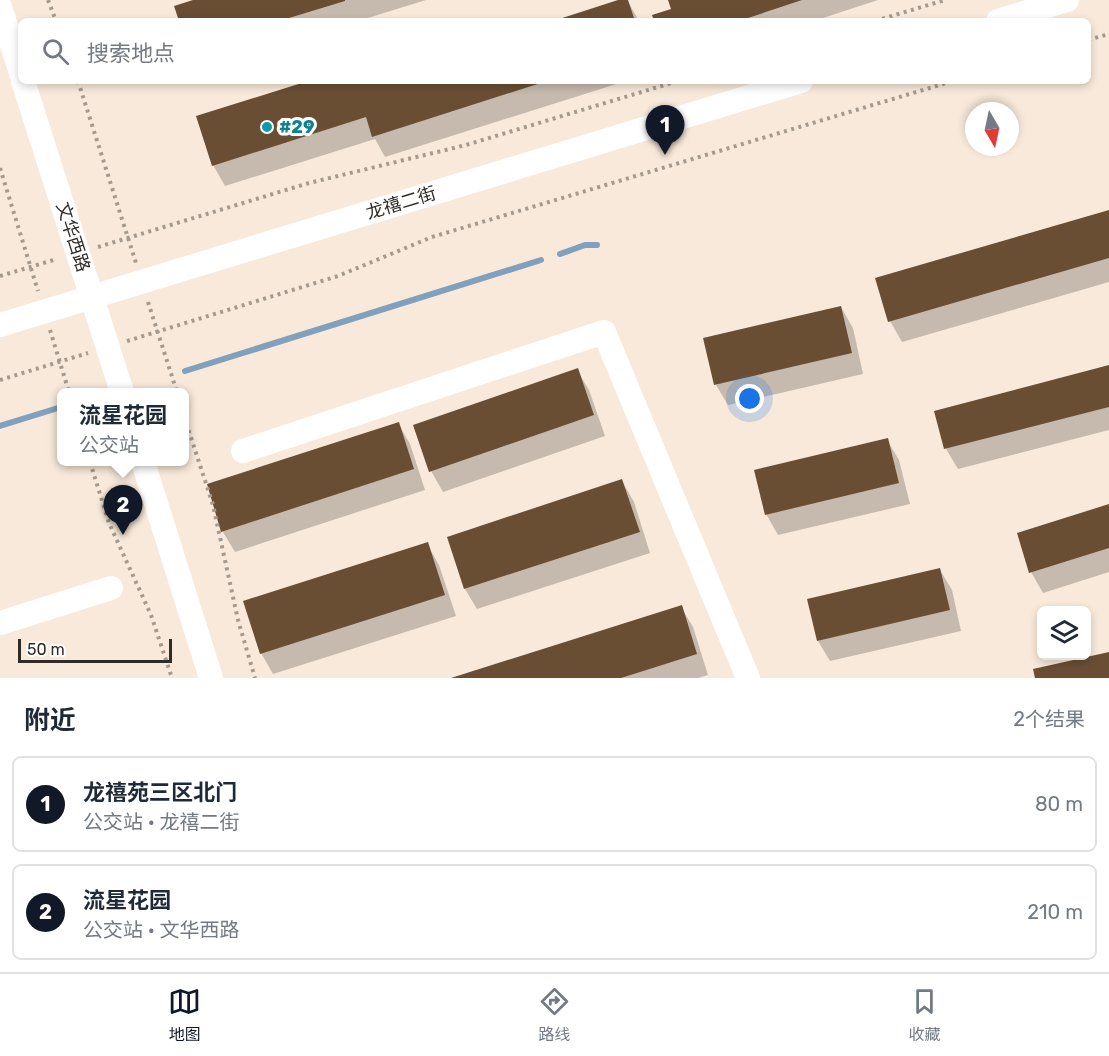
<!DOCTYPE html>
<html lang="zh">
<meta charset="utf-8">
<style>
:root{--surface:#fff;--page:#f2f2f3;--text:#1f2937;--muted:#747a83;--line:#e0e1e3;--accent:#111827}
body{margin:0;font-family:Rubik,"Noto Sans SC",sans-serif;background:var(--page);color:var(--text)}
.controls{position:absolute;right:18px;bottom:18px;display:grid;overflow:hidden;border-radius:9px;box-shadow:0 3px 9px #0003}
.controls button{width:54px;height:54px;display:grid;place-items:center;padding:0;border:0;border-bottom:2px solid var(--line);background:var(--surface);color:var(--text);font:30px sans-serif}
.compass{position:absolute;left:965px;top:102px;width:54px;height:54px;border-radius:50%;background:var(--surface);box-shadow:0 3px 9px #0003;rotate:171deg}
.scale{position:absolute;left:18px;bottom:15px;width:154px;box-sizing:border-box;padding-left:6px;border:3px solid #312b26;border-top:0;font-size:16px;line-height:21px;white-space:nowrap;color:#312b26;-webkit-text-stroke:4px #fff;paint-order:stroke}
.you{position:absolute;left:750px;top:399px;width:21px;height:21px;margin:-15px;border:4px solid #fff;border-radius:50%;background:#1a73e8;box-shadow:0 0 0 9px #1a73e833}
.badge{display:grid;place-items:center;width:39px;height:39px;border-radius:50%;background:var(--accent);color:#fff;font-size:20px;font-weight:700}
.pin{position:absolute;translate:-50% -50px;filter:drop-shadow(0 2px 3px #0008)}
.pin::after{content:'';position:absolute;top:32px;width:21px;height:18px;background:inherit;clip-path:polygon(0 0,100% 0,50% 100%)}
.popup{position:absolute;left:57px;top:388px;width:132px;height:78px;box-sizing:border-box;display:grid;place-content:center;border-radius:9px;background:var(--surface);filter:drop-shadow(0 2px 4px #0005);font-size:20px;white-space:nowrap;color:var(--muted)}
.popup b{font-size:22px;color:var(--text)}
.popup::after{content:'';position:absolute;left:50%;top:100%;margin-left:-12px;border:12px solid transparent;border-top-color:var(--surface)}
.list{margin:0;padding:0;list-style:none}
h2{display:flex;justify-content:space-between;align-items:center;height:78px;margin:0;padding:0 24px;font-size:26px}
h2 small{font-size:20px;font-weight:400;color:var(--muted)}
.list li{display:grid;grid-template-columns:39px 1fr auto;gap:18px;align-items:center;box-sizing:border-box;height:96px;margin:0 12px 12px;padding:0 12px;border:2px solid var(--line);border-radius:9px}
.list b{display:block;font-size:22px;white-space:nowrap}
.list p{margin:0;font-size:20px;white-space:nowrap;color:var(--muted)}
.list em{font-size:20px;font-style:normal;color:var(--muted)}
.icon{flex:none;width:33px;height:33px;fill:none;stroke:currentColor;stroke-width:2;stroke-linecap:round;stroke-linejoin:round}
.map{position:relative;flex:none;width:1109px;height:678px;overflow:hidden}
.search{position:absolute;background:var(--surface);box-shadow:0 3px 9px #0003;left:18px;right:18px;top:18px;height:66px;display:flex;align-items:center;gap:15px;box-sizing:border-box;padding:0 21px;border-radius:9px;color:var(--muted);font-size:22px}
.sheet{height:294px;background:var(--surface)}
nav{display:flex;justify-content:space-around;align-items:center;box-sizing:border-box;height:84px;border-top:2px solid var(--line);background:var(--surface);font-size:16px;color:var(--muted)}
nav a{display:grid;justify-items:center;gap:3px}
nav .on{color:var(--accent)}
.map>svg:first-child{display:block}
</style>
<div class="map">
<svg width="1109" height="678" viewBox="0 0 1109 678">
<rect width="100%" height="100%" fill="#f8e9da"/>
<g fill="#0003">
<path d="M198 0H426L358 21H181Z"/>
<path d="M623 0H627L639 21H556Z"/>
<path d="M669 0H878L814 21H656L672 10Z"/>
<path d="M313 81 361 83 626 81 385 157 375 139 225 186 213 165 198 117Z"/>
<path d="M1109 211V282L902 342 890 321Z"/>
<path d="M841 307 853 328 863 374 728 405 716 385Z"/>
<path d="M1109 367V430L958 469 946 449 936 412Z"/>
<path d="M577 370 589 390 605 436 443 492 431 471Z"/>
<path d="M398 423 410 444 425 490 235 552 223 532 209 485Z"/>
<path d="M887 440 899 460 910 504 778 535 766 514Z"/>
<path d="M622 481 634 502 650 553 477 609 465 589 448 538Z"/>
<path d="M1109 505V572L1043 593 1031 572Z"/>
<path d="M427 544 439 565 456 616 273 674 261 653Z"/>
<path d="M940 570 952 590 961 631 830 661 818 641Z"/>
<path d="M681 607 693 627 708 675 698 678H454Z"/>
</g>
<g fill="none" stroke-linecap="round" stroke-linejoin="round">
<g stroke="#81a0bd" stroke-width="6">
<path d="M560 254 585 245H597"/>
<path d="M185 371 541 260"/>
<path d="M0 426 58 408"/>
</g>
</g>
<g fill="#6a4e34">
<path d="M193 0H345V1L279 21H179L174 6Z"/>
<path d="M618 0H628L635 21H553Z"/>
<path d="M668 0H802L739 21H654L652 15 671 9Z"/>
<path d="M308 81 359 82 547 81 372 137 366 117 212 166 196 116Z"/>
<path d="M1109 210V258L888 322 875 278Z"/>
<path d="M841 306 852 353 714 385 703 338Z"/>
<path d="M1109 365V407L944 449 934 411Z"/>
<path d="M578 368 594 415 429 472 413 425Z"/>
<path d="M399 422 414 469 221 532 207 484Z"/>
<path d="M888 438 899 483 765 515 754 470Z"/>
<path d="M622 479 640 532 464 589 447 537Z"/>
<path d="M1109 504V548L1029 573 1017 533Z"/>
<path d="M428 542 445 595 260 654 243 601Z"/>
<path d="M940 568 950 610 817 641 807 599Z"/>
<path d="M682 605 697 654 621 678H451Z"/>
<path d="M1109 652V678H1035L1033 669Z"/>
</g>
<g fill="none" stroke-linecap="round" stroke-linejoin="round">
<g stroke="#a59a8f" stroke-width="4" stroke-dasharray="3 4.5" stroke-linecap="butt">
<path d="M48 0 56 21"/>
<path d="M875 21 945 0"/>
<path d="M1088 40 1109 34"/>
<path d="M78 81 136 263"/>
<path d="M0 168 38 291"/>
<path d="M98 247 309 183 466 145 678 81"/>
<path d="M0 276 57 259"/>
<path d="M148 302 177 392"/>
<path d="M50 330 69 392"/>
<path d="M127 341 338 276 432 237 953 81"/>
<path d="M0 380 88 353"/>
<path d="M184 416 213 505 238 620 255 678"/>
<path d="M90 462 109 523 151 615 172 678"/>
</g>
<g stroke="#fff" stroke-width="24">
<path d="M0 7 21 73"/>
<path d="M998 21 1067 0"/>
<path d="M23 81 122 392"/>
<path d="M0 325 801 81"/>
<path d="M243 451 604 332 748 678"/>
<path d="M143 462 211 678"/>
<path d="M0 623 111 588"/>
</g>
</g>
<circle fill="#0f9aa8" stroke="#fff" stroke-width="2" cx="267" cy="127" r="6"/>
<g text-anchor="middle" dominant-baseline="central" stroke-width="6" stroke-linejoin="round" paint-order="stroke">
<g font-size="18" font-weight="bold" fill="#0d838f" stroke="#fff" text-anchor="start">
<text x="279" y="127">#29</text>
</g>
<g font-size="18" fill="#312b26" stroke="#fff">
<text transform="translate(401 203) rotate(-17)">龙禧二街</text>
<text transform="translate(73 237) rotate(72)">文华西路</text>
</g>
</g>
</svg>
<div class="controls">
<button><svg class="icon" aria-label="layers" viewBox="0 0 24 24"><path d="M12 4l9 5-9 5-9-5zM3 14l9 5 9-5"/></svg></button>
</div>
<svg class="compass" viewBox="-18 -18 36 36"><path d="M0-13l5 13h-10z" fill="#e53935"/><path d="M0 13l5-13h-10z" fill="#747a83"/></svg>
<div class="scale">50 m</div>
<div class="you"></div>
<div class="pin badge" style="left:665px;top:155px">1</div>
<div class="pin badge" style="left:123px;top:535px">2</div>
<div class="popup"><b>流星花园</b>公交站</div>
<div class="search"><svg class="icon" aria-label="search" viewBox="0 0 24 24"><circle cx="10" cy="10" r="6"/><path d="M15 15l6 6"/></svg>搜索地点</div>
</div>
<section class="sheet">
<h2>附近<small>2个结果</small></h2>
<ul class="list">
<li><span class="badge">1</span><div><b>龙禧苑三区北门</b><p>公交站 · 龙禧二街</p></div><em>80 m</em></li>
<li><span class="badge">2</span><div><b>流星花园</b><p>公交站 · 文华西路</p></div><em>210 m</em></li>
</ul>
</section>
<nav>
<a class="on"><svg class="icon" aria-label="map" viewBox="0 0 24 24"><path d="M3 6l6-2 6 2 6-2v14l-6 2-6-2-6 2zM9 4v14M15 6v14"/></svg>地图</a>
<a><svg class="icon" aria-label="directions" viewBox="0 0 24 24"><path d="M12 3l9 9-9 9-9-9zM9 14v-3h6M13 9l2 2-2 2"/></svg>路线</a>
<a><svg class="icon" aria-label="saved" viewBox="0 0 24 24"><path d="M7 4h10v16l-5-4-5 4z"/></svg>收藏</a>
</nav>
